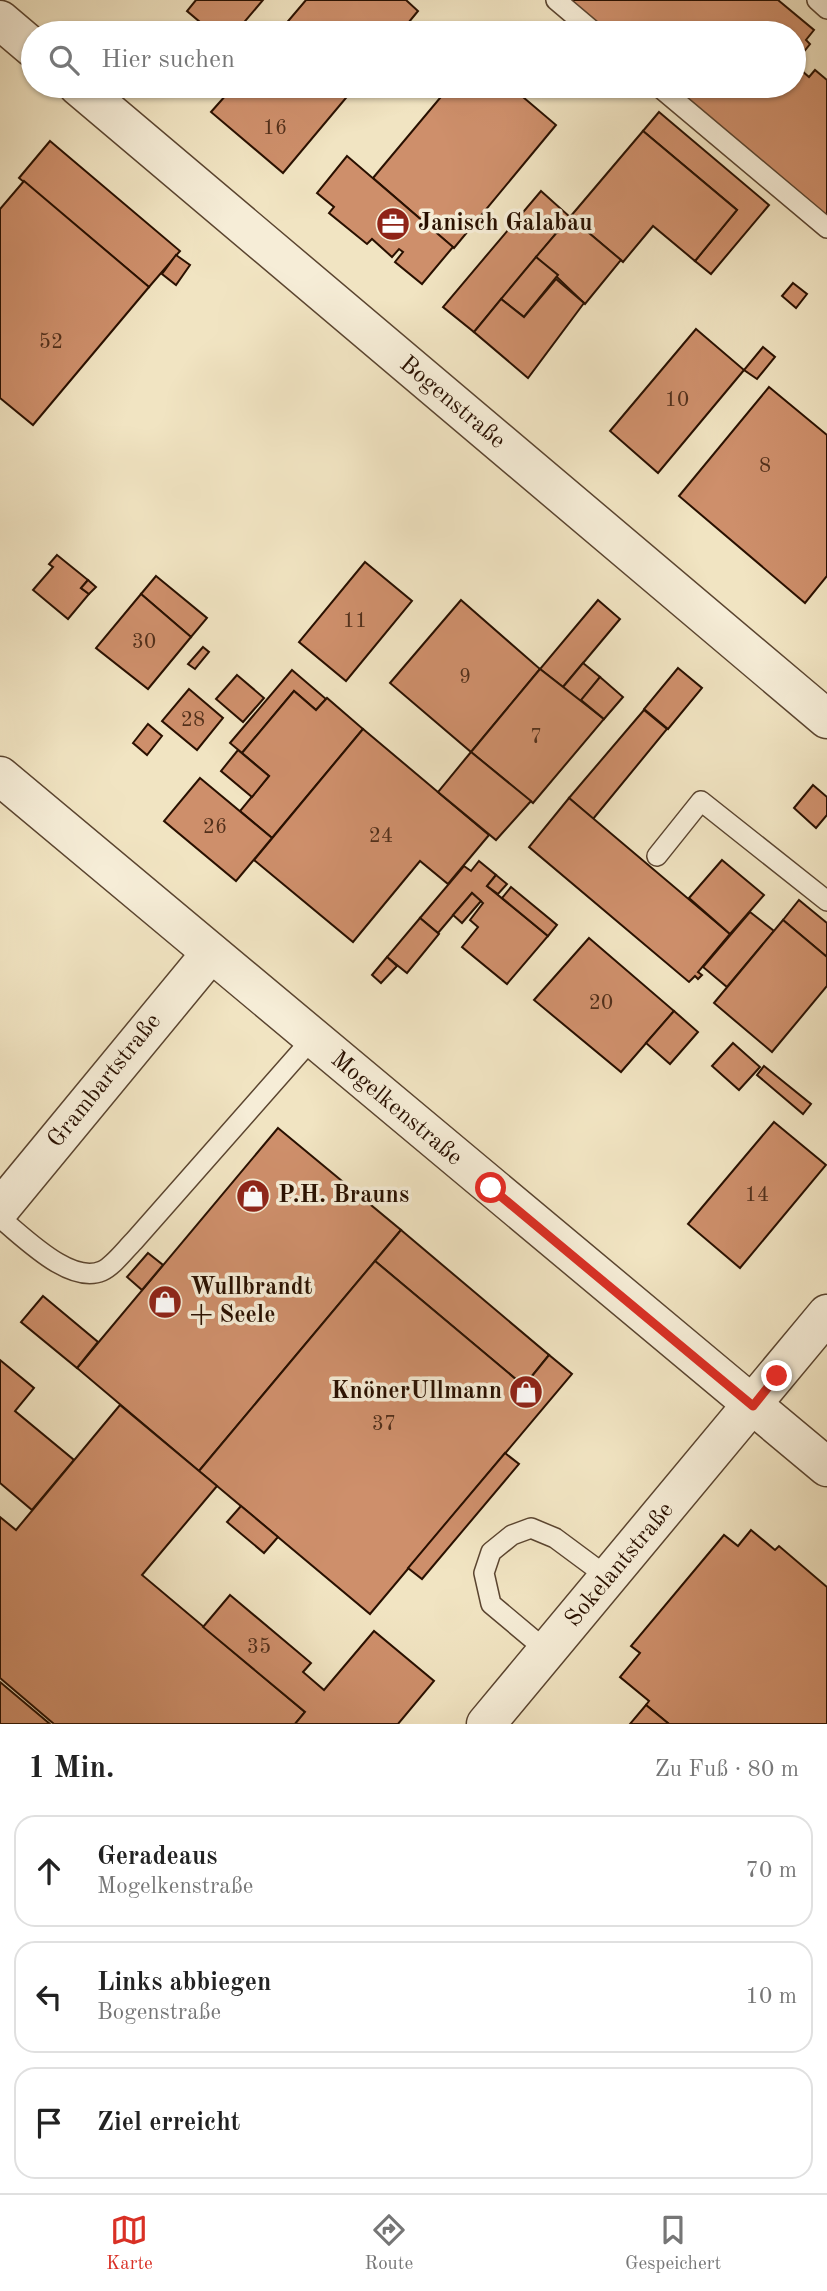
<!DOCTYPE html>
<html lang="de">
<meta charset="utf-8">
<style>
:root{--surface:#fff;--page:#f2f2f2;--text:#222;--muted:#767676;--line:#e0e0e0;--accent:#d93025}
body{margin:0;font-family:"Old Standard TT",serif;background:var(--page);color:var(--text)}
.stop{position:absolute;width:21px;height:21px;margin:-16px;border:5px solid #d93025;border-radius:50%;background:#fff}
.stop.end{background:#d93025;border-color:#fff;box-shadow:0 2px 7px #0008}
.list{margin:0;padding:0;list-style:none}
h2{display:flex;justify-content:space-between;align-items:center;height:91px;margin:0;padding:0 28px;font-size:30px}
h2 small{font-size:23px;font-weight:400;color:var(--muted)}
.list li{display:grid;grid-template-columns:46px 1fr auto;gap:21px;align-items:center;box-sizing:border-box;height:112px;margin:0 14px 14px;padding:0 14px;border:2px solid var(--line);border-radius:21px}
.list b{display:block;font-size:26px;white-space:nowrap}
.list p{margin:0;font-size:23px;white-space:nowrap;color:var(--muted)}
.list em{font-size:23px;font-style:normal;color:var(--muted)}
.icon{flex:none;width:38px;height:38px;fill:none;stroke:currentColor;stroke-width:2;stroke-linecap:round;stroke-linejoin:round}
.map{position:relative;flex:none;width:827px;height:1724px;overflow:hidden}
.search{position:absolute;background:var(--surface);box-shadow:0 2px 5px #0004;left:21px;right:21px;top:21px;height:77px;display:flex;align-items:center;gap:18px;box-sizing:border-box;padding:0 24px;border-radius:38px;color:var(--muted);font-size:26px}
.sheet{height:469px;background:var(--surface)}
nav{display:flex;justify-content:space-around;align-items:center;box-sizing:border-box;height:98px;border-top:2px solid var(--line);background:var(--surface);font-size:19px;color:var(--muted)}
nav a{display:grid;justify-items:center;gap:4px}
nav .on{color:var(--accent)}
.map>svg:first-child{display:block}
</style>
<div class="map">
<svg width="827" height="1724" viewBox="0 0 827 1724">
<rect width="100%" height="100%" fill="#f1e4c2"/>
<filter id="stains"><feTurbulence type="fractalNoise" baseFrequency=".00286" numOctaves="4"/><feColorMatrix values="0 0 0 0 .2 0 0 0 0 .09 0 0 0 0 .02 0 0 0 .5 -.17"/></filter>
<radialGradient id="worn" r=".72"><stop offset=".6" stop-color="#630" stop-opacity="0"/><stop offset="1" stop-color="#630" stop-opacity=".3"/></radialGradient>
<g fill="#ce8f6b" stroke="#291000" stroke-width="2">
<path d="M196 0H263L235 33H213L187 11Z"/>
<path d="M306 0H406L418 11 400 33H278Z"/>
<path d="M569 0H778L814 30 806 40 810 44 794 64V33H608Z"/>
<path d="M794 64 809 77 815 70 827 80V218L670 86H794Z"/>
<path d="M234 86H356L283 173 211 112Z"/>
<path d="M450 86H510L556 125 454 248 373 178Z"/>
<path d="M659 112 769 205 711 274 695 261 737 210 643 131Z"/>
<path d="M643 131 737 210 695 261 653 226 623 262 570 217Z"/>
<path d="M50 141 180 251 149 287 19 178Z"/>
<path d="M347 156 453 247 422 284 395 262 403 252 399 249 392 257 372 239 367 244 329 213 334 207 317 193Z"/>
<path d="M24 181 149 287 33 425 0 398V209Z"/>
<path d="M541 191 570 217 474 332 443 307Z"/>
<path d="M570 217 621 260 585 304 536 257Z"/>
<path d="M176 255 190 265 176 285 162 274Z"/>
<path d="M536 257 558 275 524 317 501 299Z"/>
<path d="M556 279 584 303 528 378 474 332 501 299 524 317Z"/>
<path d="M793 283 807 294 796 308 782 296Z"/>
<path d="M696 329 744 370 658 473 610 431Z"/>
<path d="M763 347 775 357 757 379 744 370Z"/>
<path d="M769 387 827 435V576L805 603 679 496Z"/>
<path d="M57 555 88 580 81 588 89 594 68 619 33 590 53 567 49 564Z"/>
<path d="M365 562 412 601 346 681 299 642Z"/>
<path d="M156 576 207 618 191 637 141 594Z"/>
<path d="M88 580 96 587 89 594 81 588Z"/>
<path d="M141 594 191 637 148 689 96 648Z"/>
<path d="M461 600 540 669 471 752 390 683Z"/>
<path d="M598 600 620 619 563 687 540 669Z"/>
<path d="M203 647 209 652 195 669 188 664Z"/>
<path d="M583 663 600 677 580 702 563 687Z"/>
<path d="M678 668 702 688 668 729 644 709Z"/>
<path d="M540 669 604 719 533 803 471 752Z"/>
<path d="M292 670 326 699 316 710 294 691 242 753 230 743Z"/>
<path d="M237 675 264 698 243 722 216 699Z"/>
<path d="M600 677 623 697 604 719 581 700Z"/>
<path d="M189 689 223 718 197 750 162 721Z"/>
<path d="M294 691 316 710 327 698 363 729 272 838 240 811 269 776 242 753Z"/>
<path d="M644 710 667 729 593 819 569 798Z"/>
<path d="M148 724 162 736 147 755 133 743Z"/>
<path d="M363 729 489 835 448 884 420 861 353 942 254 860Z"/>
<path d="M238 750 269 776 252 797 221 771Z"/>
<path d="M471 752 531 801 496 840 438 792Z"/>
<path d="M200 778 272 838 236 881 164 821Z"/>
<path d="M813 785 827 797V815L816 828 794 808Z"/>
<path d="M569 798 730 934 698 972 702 975 698 979 695 976 689 982 529 847Z"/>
<path d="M722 860 764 895 730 934 689 898Z"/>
<path d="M479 861 496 875 487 886 548 936 507 984 462 947 478 927 470 920 483 903 472 893 438 933 420 918 464 866 471 871Z"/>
<path d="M496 875 507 884 498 894 487 886Z"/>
<path d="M511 887 557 925 548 936 502 898Z"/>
<path d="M472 893 481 901 462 923 453 915Z"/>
<path d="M799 900 827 923V957L783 920Z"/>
<path d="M750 912 774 931 727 987 703 967Z"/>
<path d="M420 918 439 934 407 973 387 957Z"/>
<path d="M783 920 827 957V986L772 1052 714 1003Z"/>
<path d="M589 938 674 1011 621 1072 534 1000Z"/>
<path d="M387 957 397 966 381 983 372 975Z"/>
<path d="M674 1011 698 1032 670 1064 646 1043Z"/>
<path d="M733 1043 760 1067 739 1090 712 1066Z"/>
<path d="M764 1066 811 1104 803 1114 757 1075Z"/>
<path d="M774 1122 826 1165 740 1268 688 1224Z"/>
<path d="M278 1128 401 1230 199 1471 77 1368Z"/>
<path d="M401 1230 549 1355 524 1386 375 1261Z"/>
<path d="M148 1253 163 1265 142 1290 127 1277Z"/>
<path d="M375 1261 524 1386 549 1355 572 1374 370 1614 199 1471Z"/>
<path d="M43 1296 98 1342 77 1368 21 1322Z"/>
<path d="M0 1360 34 1388 15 1411 74 1460 32 1510 0 1483Z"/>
<path d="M120 1405 217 1486 142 1575 305 1712 295 1724H54L0 1678V1517L16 1530Z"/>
<path d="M505 1453 519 1464 422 1579 408 1568Z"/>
<path d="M241 1506 278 1537 264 1553 227 1522Z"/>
<path d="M751 1530 775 1550 779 1546 827 1587V1724H669L646 1705 649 1701 620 1677 640 1653 631 1646 724 1535 738 1546Z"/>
<path d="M230 1595 311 1663 303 1672 324 1690 374 1631 434 1681 398 1724H295L305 1712 203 1627Z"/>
<path d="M0 1682 50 1724H0Z"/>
<path d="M646 1705 669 1724H630Z"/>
</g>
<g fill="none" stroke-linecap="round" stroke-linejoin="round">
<g stroke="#5b4530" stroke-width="22">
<g id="service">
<path d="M556 0 595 33"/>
<path d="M817 0 827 9"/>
<path d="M658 86 827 228"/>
<path d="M657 856 701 801 827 901"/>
<path d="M0 1218C24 1237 70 1285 102 1271 113 1266 125 1250 134 1241L312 1039"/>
<path d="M547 1651 491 1604 484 1573 491 1552 512 1535 531 1528 555 1538 609 1578"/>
</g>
</g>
<g stroke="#5b4530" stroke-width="41">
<g id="minor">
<path d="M0 20 33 48"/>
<path d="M78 86 827 719"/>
<path d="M0 776 827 1467"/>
<path d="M0 1209 211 953"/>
<path d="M486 1724 827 1314"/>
</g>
</g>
<use href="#service" stroke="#f6edd7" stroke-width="19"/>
<use href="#minor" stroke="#f6edd7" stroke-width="38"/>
</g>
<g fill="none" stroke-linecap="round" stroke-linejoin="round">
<path stroke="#d93025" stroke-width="9" d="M491 1188 753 1406 777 1376"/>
</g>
<defs>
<g id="office-disc" transform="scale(1.75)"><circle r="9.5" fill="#8f2418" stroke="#f6edd7"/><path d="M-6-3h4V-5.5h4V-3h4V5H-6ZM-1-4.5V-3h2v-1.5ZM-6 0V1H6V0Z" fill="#fff"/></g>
<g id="shop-disc" transform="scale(1.75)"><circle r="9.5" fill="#8f2418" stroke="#f6edd7"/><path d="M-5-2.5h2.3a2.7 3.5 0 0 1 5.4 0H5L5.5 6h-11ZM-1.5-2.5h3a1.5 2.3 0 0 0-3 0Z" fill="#fff"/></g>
</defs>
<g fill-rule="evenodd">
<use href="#office-disc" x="393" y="224"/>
<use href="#shop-disc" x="253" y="1196"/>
<use href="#shop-disc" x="165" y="1302"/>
<use href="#shop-disc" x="526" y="1392"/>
</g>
<g text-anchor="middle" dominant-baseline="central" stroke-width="7" stroke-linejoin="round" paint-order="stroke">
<g font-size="21" fill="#52301b">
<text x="275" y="128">16</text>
<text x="51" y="342">52</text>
<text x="677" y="400">10</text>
<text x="765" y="466">8</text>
<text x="355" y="621">11</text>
<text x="144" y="642">30</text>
<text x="465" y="677">9</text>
<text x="193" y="720">28</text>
<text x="536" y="737">7</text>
<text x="215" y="827">26</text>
<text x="381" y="836">24</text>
<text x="601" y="1003">20</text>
<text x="757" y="1195">14</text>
<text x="384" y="1424">37</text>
<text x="259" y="1647">35</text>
</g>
<g font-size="24" font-weight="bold" fill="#291000" stroke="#f6edd7" text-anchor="start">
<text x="418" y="224">Janisch Galabau</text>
<text x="278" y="1196">P.H. Brauns</text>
<text x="190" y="1288">Wullbrandt<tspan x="190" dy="28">+ Seele</tspan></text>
<text x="502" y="1392" text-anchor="end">KnönerUllmann</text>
</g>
<g font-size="24" fill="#291000" stroke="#f6edd7">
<text transform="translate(452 403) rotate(40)">Bogenstraße</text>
<text transform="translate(105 1081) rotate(-51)">Grambartstraße</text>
<text transform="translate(396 1109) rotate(40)">Mogelkenstraße</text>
<text transform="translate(620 1565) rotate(-50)">Sokelantstraße</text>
</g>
</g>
<rect width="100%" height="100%" filter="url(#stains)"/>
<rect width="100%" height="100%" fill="url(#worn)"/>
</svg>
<div class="stop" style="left:491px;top:1188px"></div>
<div class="stop end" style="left:777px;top:1376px"></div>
<div class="search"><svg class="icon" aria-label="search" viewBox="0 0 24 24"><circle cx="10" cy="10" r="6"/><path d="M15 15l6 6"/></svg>Hier suchen</div>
</div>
<section class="sheet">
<h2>1 Min.<small>Zu Fuß · 80 m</small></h2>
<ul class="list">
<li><svg class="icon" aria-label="ahead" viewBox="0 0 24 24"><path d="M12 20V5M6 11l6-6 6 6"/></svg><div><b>Geradeaus</b><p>Mogelkenstraße</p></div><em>70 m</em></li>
<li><svg class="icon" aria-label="left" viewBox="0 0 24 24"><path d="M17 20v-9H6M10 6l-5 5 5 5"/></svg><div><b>Links abbiegen</b><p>Bogenstraße</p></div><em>10 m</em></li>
<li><svg class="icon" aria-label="arrive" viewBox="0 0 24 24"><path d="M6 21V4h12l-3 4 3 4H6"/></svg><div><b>Ziel erreicht</b></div></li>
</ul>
</section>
<nav>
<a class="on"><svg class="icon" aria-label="map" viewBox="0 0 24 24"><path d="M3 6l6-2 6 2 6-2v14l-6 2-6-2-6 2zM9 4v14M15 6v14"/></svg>Karte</a>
<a><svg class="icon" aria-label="directions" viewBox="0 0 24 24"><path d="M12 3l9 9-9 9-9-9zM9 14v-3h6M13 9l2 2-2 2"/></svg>Route</a>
<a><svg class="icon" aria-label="saved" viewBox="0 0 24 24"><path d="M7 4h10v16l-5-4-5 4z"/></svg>Gespeichert</a>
</nav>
